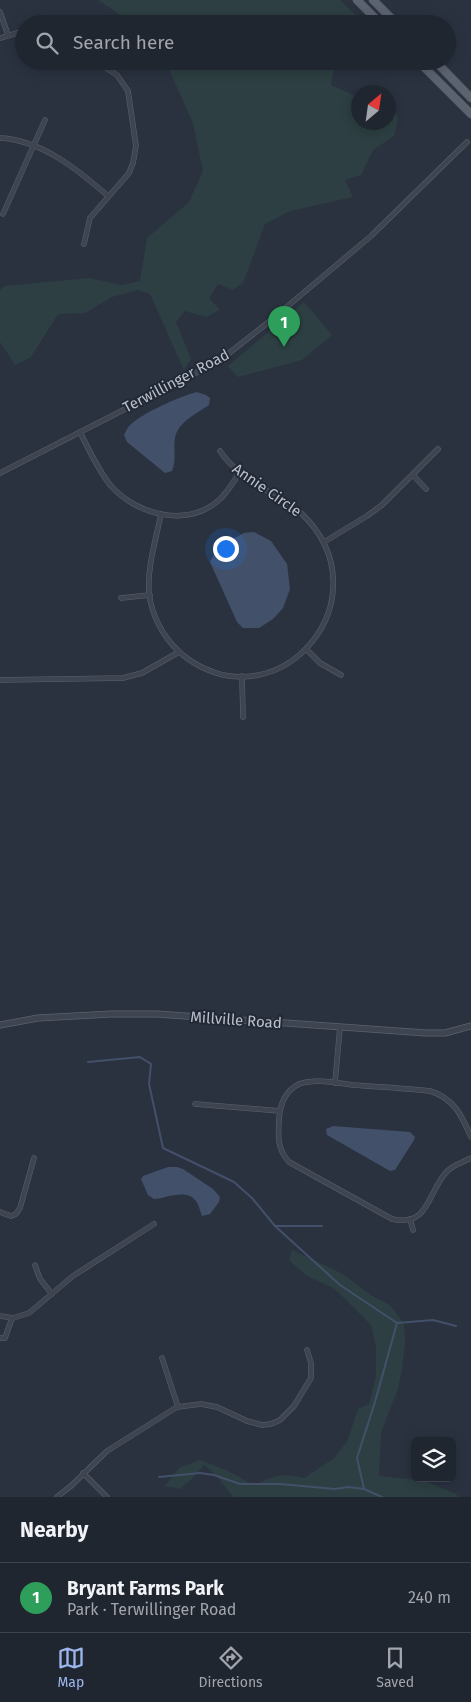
<!DOCTYPE html>
<meta charset="utf-8">
<style>
:root{--surface:#202630;--page:#282e38;--text:#f1f3f6;--muted:#a2a5ab;--line:#3d434c;--accent:#9cb6ee}
body{margin:0;font-family:"Fira Sans",sans-serif;background:var(--page);color:var(--text)}
.controls{position:absolute;right:15px;bottom:15px;display:grid;overflow:hidden;border-radius:8px;box-shadow:0 2px 12px #0003}
.controls button{width:45px;height:45px;display:grid;place-items:center;padding:0;border:0;border-bottom:1px solid var(--line);background:var(--surface);color:var(--text);font:25px sans-serif}
.compass{position:absolute;left:351px;top:85px;width:45px;height:45px;border-radius:50%;background:var(--surface);box-shadow:0 2px 12px #0003;rotate:29deg}
.you{position:absolute;left:225px;top:548px;width:18px;height:18px;margin:-12px;border:4px solid #fff;border-radius:50%;background:#1a73e8;box-shadow:0 0 0 8px #1a73e833}
.badge{display:grid;place-items:center;width:32px;height:32px;border-radius:50%;background:var(--accent);color:#fff;font-size:16px;font-weight:700}
.pin{position:absolute;translate:-50% -41px;filter:drop-shadow(0 1px 2px #0008)}
.pin::after{content:'';position:absolute;top:26px;width:18px;height:15px;background:inherit;clip-path:polygon(0 0,100% 0,50% 100%)}
.list{margin:0;padding:0;list-style:none}
h2{display:flex;justify-content:space-between;align-items:center;height:65px;margin:0;padding:0 20px;font-size:21px}
h2 small{font-size:16px;font-weight:400;color:var(--muted)}
.list li{display:grid;grid-template-columns:32px 1fr auto;gap:15px;align-items:center;box-sizing:border-box;height:70px;padding:0 20px;border-top:1px solid var(--line)}
.list b{display:block;font-size:19px;white-space:nowrap}
.list p{margin:0;font-size:16px;white-space:nowrap;color:var(--muted)}
.list em{font-size:16px;font-style:normal;color:var(--muted)}
.icon{flex:none;width:28px;height:28px;fill:none;stroke:currentColor;stroke-width:2;stroke-linecap:round;stroke-linejoin:round}
.map{position:relative;flex:none;width:471px;height:1497px;overflow:hidden}
.search{position:absolute;background:var(--surface);box-shadow:0 2px 12px #0003;left:15px;right:15px;top:15px;height:55px;display:flex;align-items:center;gap:12px;box-sizing:border-box;padding:0 18px;border-radius:28px;color:var(--muted);font-size:19px}
.sheet{height:135px;background:var(--surface)}
nav{display:flex;justify-content:space-around;align-items:center;box-sizing:border-box;height:70px;border-top:1px solid var(--line);background:var(--surface);font-size:14px;color:var(--muted)}
nav a{display:grid;justify-items:center;gap:2px}
nav .on{color:var(--accent)}
.map>svg:first-child{display:block}
</style>
<div class="map">
<svg width="471" height="1497" viewBox="0 0 471 1497">
<rect width="100%" height="100%" fill="#2a3240"/>
<g fill="#2d3f42">
<path d="M98 0H340L358 17V24H129L118 13Z"/>
<path d="M165 61H335L331 85 358 97V122H388L389 101 398 118 394 136 373 150 361 175 345 180 353 197 290 211 265 224 243 283 233 290 218 284 209 298 220 310 206 317 185 311 176 322 191 359 184 370 150 294 138 290 112 297 85 313 58 314 31 357 15 365 0 342V290L4 286 89 278 122 285 140 281 147 238 189 202 203 171 193 123Z"/>
<path d="M304 302 332 335 302 360 238 377 228 366Z"/>
<path d="M292 1250 343 1274 372 1296 390 1305 404 1324 405 1342 402 1369 398 1389 381 1432 379 1476 425 1481 456 1494 458 1497H233L216 1475 204 1465 194 1477 180 1489 165 1486 179 1468 200 1460 226 1470 254 1485C273 1476 283 1472 304 1478L333 1459 347 1442 358 1409 369 1404 376 1377V1347L371 1325 335 1289 306 1275 289 1260Z"/>
</g>
<g fill="#435069">
<path d="M197 392 206 395 210 398 209 405C196 414 178 422 175 438 173 450 177 459 172 471L165 473 127 442 124 435C126 431 127 428 130 425 143 413 180 396 197 392Z"/>
<path d="M254 532 271 541 287 564 290 589 283 608 273 619 259 628H243L237 622 210 562 218 547 244 533Z"/>
<path d="M333 1126 410 1132 415 1137 414 1140 395 1170 390 1171 327 1135 326 1129Z"/>
<path d="M168 1167H177L183 1169 213 1189 220 1197 219 1202 210 1214 202 1216C200 1211 199 1205 196 1201 187 1188 166 1198 154 1199L148 1195 141 1179 143 1176Z"/>
</g>
<g fill="none" stroke-linecap="round" stroke-linejoin="round">
<g stroke="#435069" stroke-width="2">
<path d="M88 1062 140 1057 151 1064 149 1084 163 1148 234 1182 252 1198 275 1226 340 1285 397 1323 433 1320 456 1326"/>
<path d="M275 1226H322"/>
<path d="M159 1477 200 1473 214 1475 240 1484H280L335 1489 348 1487 364 1489"/>
<path d="M382 1497 364 1489 357 1458 375 1402 397 1323"/>
</g>
<g stroke="#5c626d" stroke-width="5.5">
<g id="minor">
<path d="M0 12 8 35"/>
<path d="M0 38 24 31"/>
<path d="M0 138C42 140 78 170 108 196"/>
<path d="M3 214 45 120"/>
<path d="M84 244 90 218 129 173 133 163 136 146 128 91 117 75 95 61"/>
<path d="M80 432C89 450 98 470 111 486 137 515 187 528 219 500 228 492 233 482 240 472"/>
<path d="M0 473 219 361 270 321 371 236 467 142"/>
<path d="M413 475 426 489"/>
<path d="M161 514C156 539 147 567 149 593 152 619 167 644 188 659 282 724 387 596 302 514 276 493 239 480 220 451"/>
<path d="M324 542 367 516 382 505 438 449"/>
<path d="M121 598 150 595"/>
<path d="M307 650 320 663 341 675"/>
<path d="M242 676 243 717"/>
<path d="M0 680 123 678 142 673 179 652"/>
<path d="M335 1083 340 1027"/>
<path d="M195 1104 280 1111"/>
<path d="M471 1137C462 1116 454 1098 430 1091 404 1088 379 1087 353 1085 337 1083 314 1078 299 1084 285 1091 280 1104 279 1119 278 1136 277 1149 289 1162L392 1219C428 1227 427 1196 444 1175 450 1166 461 1163 471 1158"/>
<path d="M0 1212 11 1216 16 1214 20 1208 34 1158"/>
<path d="M410 1219 413 1230"/>
<path d="M35 1265 40 1279 52 1294"/>
<path d="M0 1316 13 1318 29 1313 73 1276 154 1224"/>
<path d="M0 1338H5L12 1318"/>
<path d="M162 1358 178 1407"/>
<path d="M83 1473 107 1497"/>
<path d="M57 1497 71 1486 107 1451 177 1407 201 1404 217 1407 247 1421 262 1425 271 1424 280 1420 294 1406 311 1378V1363L307 1350"/>
</g>
</g>
<g stroke="#5c626d" stroke-width="7">
<path id="tertiary" d="M0 1025 38 1018 111 1014H157L426 1033H445L471 1026"/>
</g>
<g stroke="#474d59" stroke-width="9">
<g id="primary">
<path d="M357 0 381 24"/>
<path d="M373 0 397 24"/>
<path d="M418 61 471 114"/>
<path d="M435 61 471 98"/>
</g>
</g>
<use href="#minor" stroke="#3e4450" stroke-width="4.5"/>
<use href="#tertiary" stroke="#3e4450" stroke-width="5.5"/>
<use href="#primary" stroke="#5c6370" stroke-width="8"/>
</g>
<g text-anchor="middle" dominant-baseline="central" stroke-width="4" stroke-linejoin="round" paint-order="stroke">
<g font-size="15" fill="#bbc0ca" stroke="#222936">
<text transform="translate(176 381) rotate(-28)">Terwillinger Road</text>
<text transform="translate(267 490) rotate(35)">Annie Circle</text>
<text transform="translate(236 1020) rotate(4)">Millville Road</text>
</g>
</g>
</svg>
<div class="controls">
<button><svg class="icon" aria-label="layers" viewBox="0 0 24 24"><path d="M12 4l9 5-9 5-9-5zM3 14l9 5 9-5"/></svg></button>
</div>
<svg class="compass" viewBox="-18 -18 36 36"><path d="M0-13l5 13h-10z" fill="#e53935"/><path d="M0 13l5-13h-10z" fill="#a2a5ab"/></svg>
<div class="you"></div>
<div class="pin badge" style="left:284px;top:347px;background:#2e9e5b">1</div>
<div class="search"><svg class="icon" aria-label="search" viewBox="0 0 24 24"><circle cx="10" cy="10" r="6"/><path d="M15 15l6 6"/></svg>Search here</div>
</div>
<section class="sheet">
<h2>Nearby<small></small></h2>
<ul class="list">
<li><span class="badge" style="background:#2e9e5b">1</span><div><b>Bryant Farms Park</b><p>Park · Terwillinger Road</p></div><em>240 m</em></li>
</ul>
</section>
<nav>
<a class="on"><svg class="icon" aria-label="map" viewBox="0 0 24 24"><path d="M3 6l6-2 6 2 6-2v14l-6 2-6-2-6 2zM9 4v14M15 6v14"/></svg>Map</a>
<a><svg class="icon" aria-label="directions" viewBox="0 0 24 24"><path d="M12 3l9 9-9 9-9-9zM9 14v-3h6M13 9l2 2-2 2"/></svg>Directions</a>
<a><svg class="icon" aria-label="saved" viewBox="0 0 24 24"><path d="M7 4h10v16l-5-4-5 4z"/></svg>Saved</a>
</nav>
